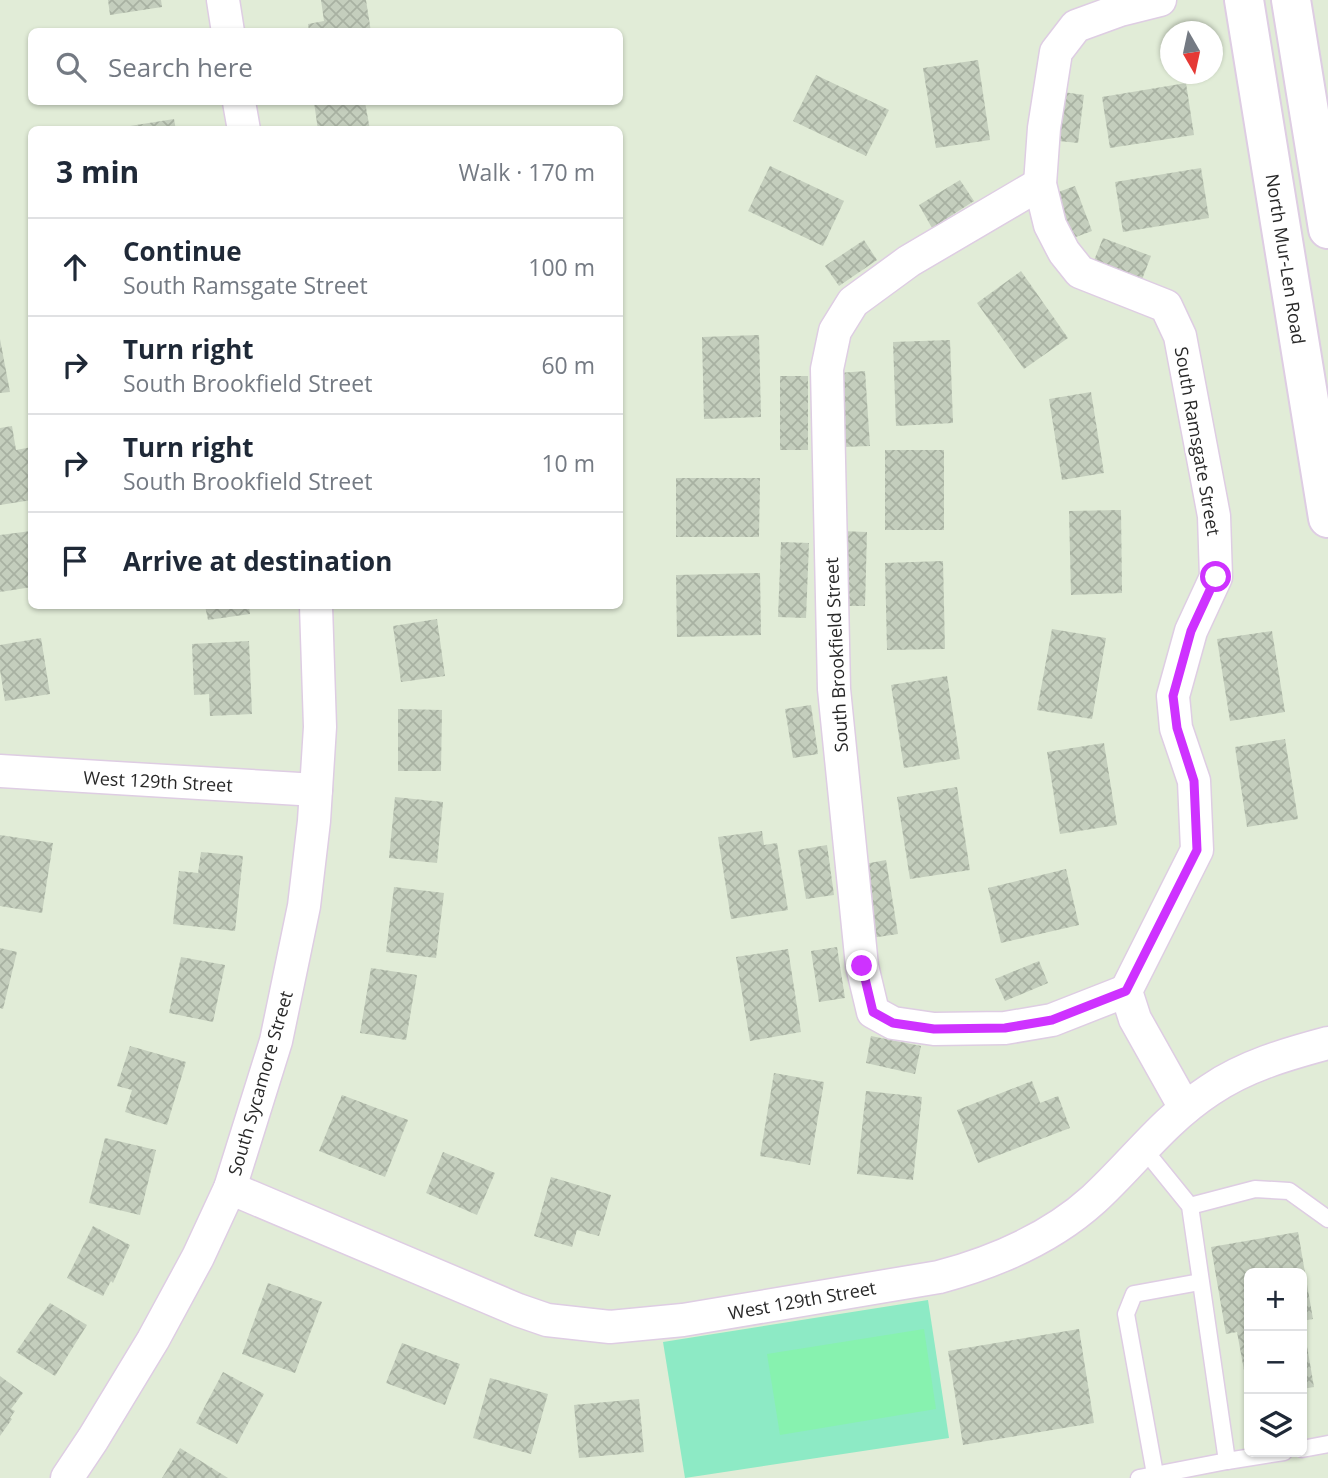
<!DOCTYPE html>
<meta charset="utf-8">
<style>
:root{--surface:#fff;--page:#f2f2f3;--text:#1f2937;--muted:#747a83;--line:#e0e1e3}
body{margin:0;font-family:"Open Sans",sans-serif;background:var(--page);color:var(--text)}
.controls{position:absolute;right:21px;bottom:21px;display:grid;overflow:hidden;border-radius:10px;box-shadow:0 2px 5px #0004}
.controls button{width:63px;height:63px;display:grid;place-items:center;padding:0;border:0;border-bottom:2px solid var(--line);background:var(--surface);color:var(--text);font:35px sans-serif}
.compass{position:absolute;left:1160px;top:21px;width:63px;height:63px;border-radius:50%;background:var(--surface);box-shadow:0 2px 5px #0004;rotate:171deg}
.stop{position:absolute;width:21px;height:21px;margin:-16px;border:5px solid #ce32ff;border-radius:50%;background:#fff}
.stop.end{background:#ce32ff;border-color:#fff;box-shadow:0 2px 7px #0008}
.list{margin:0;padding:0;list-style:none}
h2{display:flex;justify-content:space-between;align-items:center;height:91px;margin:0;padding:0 28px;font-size:30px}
h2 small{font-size:23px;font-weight:400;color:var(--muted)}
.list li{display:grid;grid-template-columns:46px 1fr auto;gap:21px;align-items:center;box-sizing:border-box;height:98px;padding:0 28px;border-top:2px solid var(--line)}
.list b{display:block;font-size:26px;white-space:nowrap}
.list p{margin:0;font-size:23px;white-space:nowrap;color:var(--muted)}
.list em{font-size:23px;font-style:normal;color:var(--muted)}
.icon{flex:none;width:38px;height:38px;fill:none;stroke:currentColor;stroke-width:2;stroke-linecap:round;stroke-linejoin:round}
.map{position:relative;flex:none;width:1328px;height:1478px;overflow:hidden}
.search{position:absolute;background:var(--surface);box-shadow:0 2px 5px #0004;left:28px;top:28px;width:595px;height:77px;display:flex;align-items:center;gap:18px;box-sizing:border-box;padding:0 24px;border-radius:10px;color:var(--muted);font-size:26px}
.panel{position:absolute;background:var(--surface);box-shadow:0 2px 5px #0004;left:28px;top:126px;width:595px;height:483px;border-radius:10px}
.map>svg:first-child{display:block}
</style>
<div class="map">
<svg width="1328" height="1478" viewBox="0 0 1328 1478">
<defs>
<pattern id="building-cross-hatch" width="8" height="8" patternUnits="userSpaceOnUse" patternTransform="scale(1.75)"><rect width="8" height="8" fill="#c4cebd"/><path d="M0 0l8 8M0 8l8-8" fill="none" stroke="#a8b1a2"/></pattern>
</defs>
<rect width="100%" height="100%" fill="#e1ecd7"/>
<path fill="#8deac5" d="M928 1300 949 1438 685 1478 663 1342Z"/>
<path fill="#87f2af" d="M924 1329 936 1409 780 1435 767 1354Z"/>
<g fill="url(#building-cross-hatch)">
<path d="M108 0H161L162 7 110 15Z"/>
<path d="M321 0H366L371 32H309L308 24 324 21Z"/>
<path d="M978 60 990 140 936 148 923 68Z"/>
<path d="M816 75 889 110 866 156 793 121Z"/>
<path d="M1186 83 1194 135 1110 148 1102 97Z"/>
<path d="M1056 91 1084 95 1078 143 1050 140Z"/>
<path d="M314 102H365L370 130H318Z"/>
<path d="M174 119 176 130H131L130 126Z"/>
<path d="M770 166 844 201 823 246 748 211Z"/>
<path d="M1201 168 1209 218 1123 232 1115 182Z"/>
<path d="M960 180 974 201 932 228 919 205Z"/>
<path d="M1075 186 1092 231 1065 241 1047 196Z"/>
<path d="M1103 238 1151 256 1141 282 1093 263Z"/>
<path d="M864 240 877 260 839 286 825 266Z"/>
<path d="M1021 271 1068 338 1024 369 977 303Z"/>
<path d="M759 335 761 417 704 419 702 337Z"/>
<path d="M0 339 10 392 0 393Z"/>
<path d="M950 340 953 423 896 426 893 342Z"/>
<path d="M865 371 870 446 843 447 839 373Z"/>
<rect x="780" y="376" width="28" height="74"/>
<path d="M1091 392 1104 473 1062 480 1049 399Z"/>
<path d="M12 426 16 450 32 447V500L0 505V428Z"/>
<rect x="885" y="450" width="59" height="80"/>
<path d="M676 478H760L759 537H676Z"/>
<path d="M1121 510 1122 593 1071 595 1069 511Z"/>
<path d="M31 531 32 587 0 592V535Z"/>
<path d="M840 531 867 532 865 606H839Z"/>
<path d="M781 542 809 543 806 618 778 617Z"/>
<path d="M943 561 945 649 887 650 885 563Z"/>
<path d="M760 573 761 635 677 637 676 575Z"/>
<path d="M205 606H249L250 614 208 620Z"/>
<path d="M437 619 445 676 401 682 393 626Z"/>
<path d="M1052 629 1106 638 1092 719 1037 710Z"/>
<path d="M1272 631 1285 712 1230 721 1217 639Z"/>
<path d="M41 638 50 694 5 701 0 670V645Z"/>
<path d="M249 641 252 714 210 716 209 694 194 695 192 644Z"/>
<path d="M947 676 960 759 904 768 891 685Z"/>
<path d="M811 705 818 754 793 758 785 709Z"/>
<path d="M398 709 442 710 441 771H398Z"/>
<path d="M1285 739 1298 819 1247 827 1235 747Z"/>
<path d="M1104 743 1117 825 1060 834 1047 752Z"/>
<path d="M957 787 970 870 910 879 897 797Z"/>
<path d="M395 797 443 802 437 863 389 858Z"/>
<path d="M762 831 764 845 777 843 788 910 731 919 718 837Z"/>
<path d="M0 835 53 843 42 913 0 906Z"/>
<path d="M827 845 834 895 806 899 798 850Z"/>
<path d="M201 852 243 856 235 931 173 924 179 871 198 873Z"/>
<path d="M886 860 898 934 871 938 859 865Z"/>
<path d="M1066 869 1079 925 1001 943 988 888Z"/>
<path d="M394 887 444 893 436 958 386 952Z"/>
<path d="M837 947 845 998 819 1002 811 951Z"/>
<path d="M0 948 17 952 3 1009 0 1008Z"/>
<path d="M788 949 801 1032 750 1041 736 957Z"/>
<path d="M181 957 225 965 213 1022 169 1013Z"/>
<path d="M1039 961 1048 983 1005 1001 995 979Z"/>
<path d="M371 968 417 975 406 1040 360 1033Z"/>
<path d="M871 1036 921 1046 915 1074 866 1063Z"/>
<path d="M130 1046 186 1062 167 1125 125 1112 132 1090 117 1086Z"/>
<path d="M774 1073 824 1082 810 1165 760 1156Z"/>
<path d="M1032 1081 1040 1103 1058 1096 1070 1128 978 1163 957 1110Z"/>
<path d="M866 1091 922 1097 913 1180 857 1174Z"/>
<path d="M342 1095 408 1120 385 1177 319 1151Z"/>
<path d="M105 1138 156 1150 140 1215 89 1203Z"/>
<path d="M443 1152 495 1173 477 1215 426 1193Z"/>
<path d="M551 1177 611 1195 599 1236 577 1230 572 1247 534 1236Z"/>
<path d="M93 1226 130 1245 113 1283 111 1281 103 1296 67 1278Z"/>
<path d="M1298 1232 1313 1319 1302 1321V1273H1249L1248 1392 1237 1332 1226 1334 1211 1247Z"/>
<path d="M268 1283 322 1302 295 1373 242 1354Z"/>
<path d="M50 1303 87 1325 55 1376 16 1352Z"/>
<path d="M1303 1323 1314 1387 1302 1389V1324Z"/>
<path d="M1079 1329 1094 1423 963 1445 948 1351Z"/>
<path d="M402 1343 460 1364 445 1405 386 1383Z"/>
<path d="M223 1372 264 1394 237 1444 196 1423Z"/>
<path d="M0 1376 23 1393 11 1409 15 1411 10 1418 12 1419 0 1436Z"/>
<path d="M490 1378 548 1394 531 1454 473 1438Z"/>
<path d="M639 1399 644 1452 579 1458 574 1405Z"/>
<path d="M180 1448 228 1478H162Z"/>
</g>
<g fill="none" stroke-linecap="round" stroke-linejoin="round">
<g stroke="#decde3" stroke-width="19">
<g id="service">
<path d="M1143 1148 1190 1206 1227 1461 1284 1452"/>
<path d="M1190 1206 1255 1189 1289 1191 1328 1219"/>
<path d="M1302 1449 1328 1444"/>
<path d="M1155 1474 1126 1314 1134 1294 1200 1282"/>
<path d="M1139 1478 1227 1461"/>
</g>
</g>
<g stroke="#decde3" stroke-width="35">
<g id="minor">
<path d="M223 0 228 32"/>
<path d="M1160 0 1120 10 1076 26 1056 52 1044 128 1040 184 1050 225 1064 252 1080 272 1166 306 1180 336 1214 516 1216 577 1191 631 1173 696 1176 728 1194 781 1197 850 1126 991 1135 1019 1185 1108"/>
<path d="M239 102 244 130"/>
<path d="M1040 184 909 261 853 302 835 331 827 369 834 689 862 966 873 1012 893 1023 934 1029 1005 1028 1052 1020 1126 991"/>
<path d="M0 771 316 790"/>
<path d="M230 1188 518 1310 547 1320 610 1327 683 1320 939 1277C995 1262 1050 1239 1094 1199 1134 1162 1163 1121 1210 1090 1245 1066 1287 1054 1328 1043"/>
<path d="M67 1478 93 1439 153 1340 198 1257 230 1188 276 1041 304 906 314 821 320 727 316 606"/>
</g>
</g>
<g stroke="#decde3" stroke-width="42">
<g id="secondary">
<path d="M1244 0 1328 518"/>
<path d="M1291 0 1328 229"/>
</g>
</g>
<use href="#service" stroke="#fff" stroke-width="16"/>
<use href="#minor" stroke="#fff" stroke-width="32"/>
<use href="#secondary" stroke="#fff" stroke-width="38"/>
</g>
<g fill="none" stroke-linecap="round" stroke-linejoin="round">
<path stroke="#ce32ff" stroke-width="9" d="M862 966 873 1012 893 1023 934 1029 1005 1028 1052 1020 1126 991 1197 850 1194 781 1177 728 1173 696 1191 631 1216 577"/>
</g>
<g text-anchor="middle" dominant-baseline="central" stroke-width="6" stroke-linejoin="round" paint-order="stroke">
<g font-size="18" fill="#282828" stroke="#fff">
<text transform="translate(1286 259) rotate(81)">North Mur-Len Road</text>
<text transform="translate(1198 441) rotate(80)">South Ramsgate Street</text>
<text transform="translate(836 655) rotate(-93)">South Brookfield Street</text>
<text transform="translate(158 781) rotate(3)">West 129th Street</text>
<text transform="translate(260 1083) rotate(-74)">South Sycamore Street</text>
<text transform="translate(802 1300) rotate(-10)">West 129th Street</text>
</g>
</g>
</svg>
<div class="controls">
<button>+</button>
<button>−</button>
<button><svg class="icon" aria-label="layers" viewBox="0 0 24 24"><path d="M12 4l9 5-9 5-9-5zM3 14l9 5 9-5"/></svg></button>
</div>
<svg class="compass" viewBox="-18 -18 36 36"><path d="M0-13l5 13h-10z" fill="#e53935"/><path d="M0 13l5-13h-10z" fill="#747a83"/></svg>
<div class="stop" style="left:1216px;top:577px"></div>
<div class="stop end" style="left:862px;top:966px"></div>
<div class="search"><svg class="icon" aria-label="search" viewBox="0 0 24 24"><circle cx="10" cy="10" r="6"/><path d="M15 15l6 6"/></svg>Search here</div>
<section class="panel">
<h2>3 min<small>Walk · 170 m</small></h2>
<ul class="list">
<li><svg class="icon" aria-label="ahead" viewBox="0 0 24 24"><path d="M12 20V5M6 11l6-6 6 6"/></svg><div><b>Continue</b><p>South Ramsgate Street</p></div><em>100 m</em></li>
<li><svg class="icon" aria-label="right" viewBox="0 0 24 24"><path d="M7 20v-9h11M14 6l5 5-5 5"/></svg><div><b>Turn right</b><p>South Brookfield Street</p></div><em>60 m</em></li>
<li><svg class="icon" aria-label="right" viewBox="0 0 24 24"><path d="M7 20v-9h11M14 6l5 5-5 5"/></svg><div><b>Turn right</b><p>South Brookfield Street</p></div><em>10 m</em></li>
<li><svg class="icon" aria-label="arrive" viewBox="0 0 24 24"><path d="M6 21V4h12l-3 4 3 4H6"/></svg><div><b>Arrive at destination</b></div></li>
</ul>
</section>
</div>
